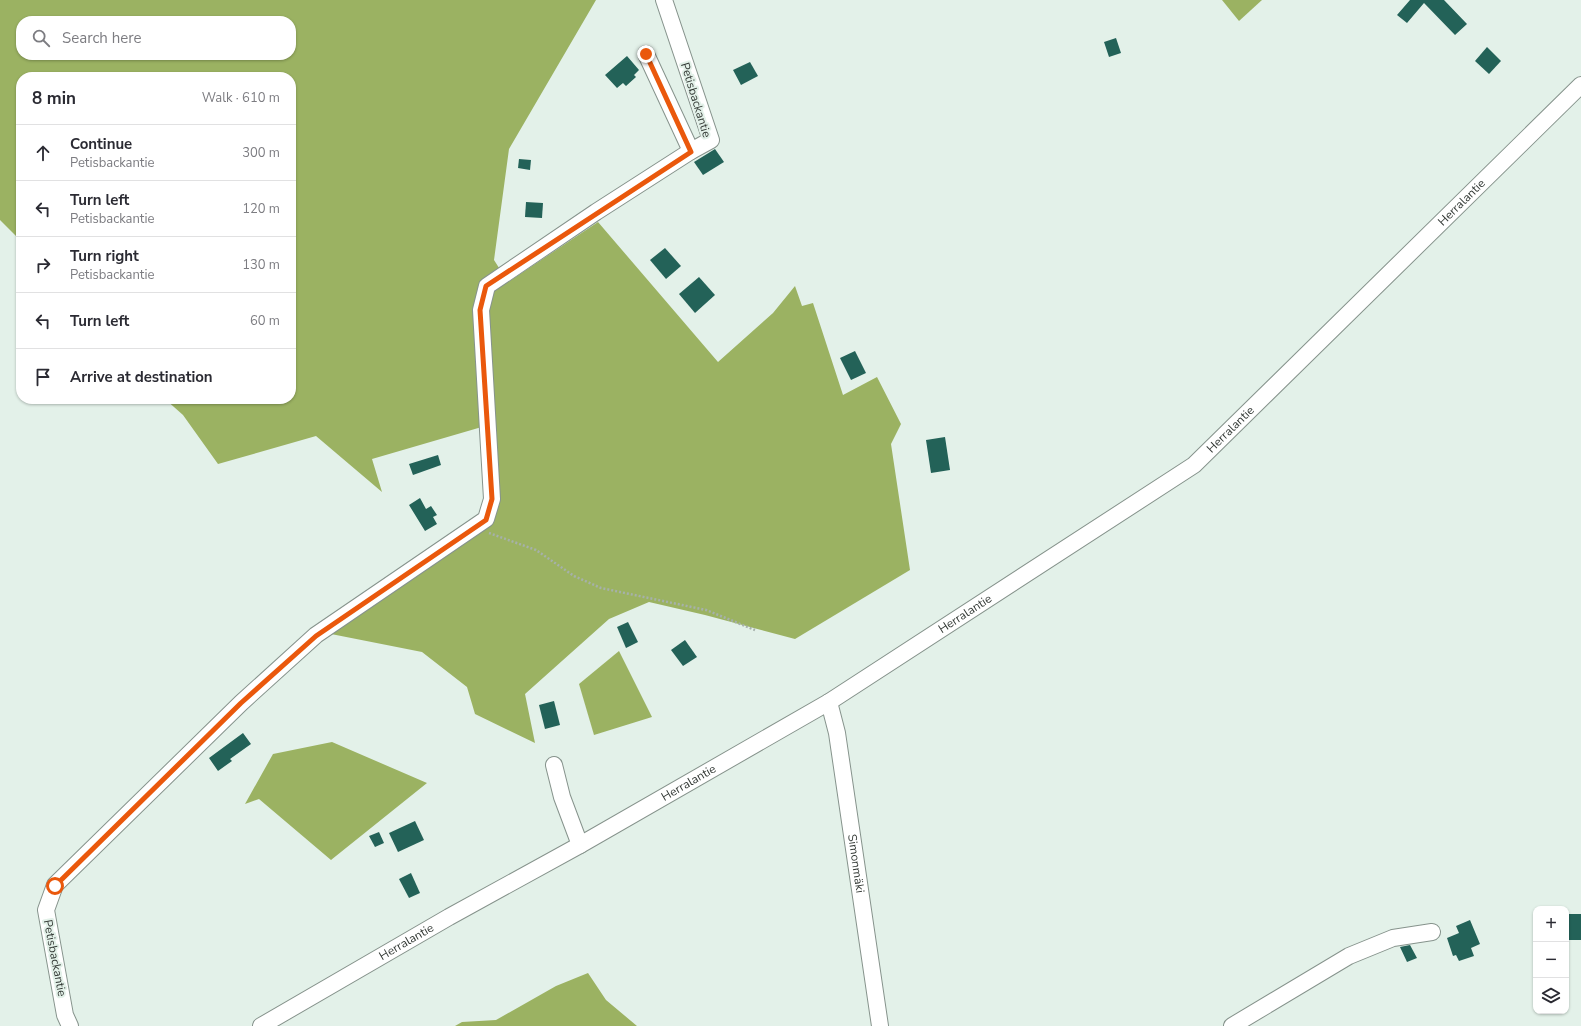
<!DOCTYPE html>
<meta charset="utf-8">
<style>
:root{--surface:#fff;--page:#f7f7f7;--text:#2b2b33;--muted:#7c7c81;--line:#e1e1e2}
body{margin:0;font-family:"Nunito Sans",sans-serif;background:var(--page);color:var(--text)}
.controls{position:absolute;right:12px;bottom:12px;display:grid;overflow:hidden;border-radius:8px;box-shadow:0 1px 3px #0004}
.controls button{width:36px;height:36px;display:grid;place-items:center;padding:0;border:0;border-bottom:1px solid var(--line);background:var(--surface);color:var(--text);font:20px sans-serif}
.stop{position:absolute;width:12px;height:12px;margin:-9px;border:3px solid #ea580c;border-radius:50%;background:#fff}
.stop.end{background:#ea580c;border-color:#fff;box-shadow:0 1px 4px #0008}
.list{margin:0;padding:0;list-style:none}
h2{display:flex;justify-content:space-between;align-items:center;height:52px;margin:0;padding:0 16px;font-size:17px}
h2 small{font-size:13px;font-weight:400;color:var(--muted)}
.list li{display:grid;grid-template-columns:26px 1fr auto;gap:12px;align-items:center;box-sizing:border-box;height:56px;padding:0 16px;border-top:1px solid var(--line)}
.list b{display:block;font-size:15px;white-space:nowrap}
.list p{margin:0;font-size:13px;white-space:nowrap;color:var(--muted)}
.list em{font-size:13px;font-style:normal;color:var(--muted)}
.icon{flex:none;width:22px;height:22px;fill:none;stroke:currentColor;stroke-width:2;stroke-linecap:round;stroke-linejoin:round}
.map{position:relative;flex:none;width:1581px;height:1026px;overflow:hidden}
.search{position:absolute;background:var(--surface);box-shadow:0 1px 3px #0004;left:16px;top:16px;width:280px;height:44px;display:flex;align-items:center;gap:10px;box-sizing:border-box;padding:0 14px;border-radius:16px;color:var(--muted);font-size:15px}
.panel{position:absolute;background:var(--surface);box-shadow:0 1px 3px #0004;left:16px;top:72px;width:280px;height:332px;border-radius:16px}
.map>svg:first-child{display:block}
</style>
<div class="map">
<svg width="1581" height="1026" viewBox="0 0 1581 1026">
<rect width="100%" height="100%" fill="#e3f1e9"/>
<g fill="#9bb262" fill-rule="evenodd">
<path d="M0 0H596L509 149 494 260 508 282 598 222 718 362 773 313 795 286 802 306 813 303 843 395 877 377 901 424 891 444 910 570 795 639 705 615 649 602 609 619 525 694 535 743 475 714 467 687 422 652 326 633 490 522 492 424 372 459 382 492 316 436 218 464 183 415 165 399H291V77H21V241L0 220ZM21 21H291V55H21Z"/>
<path d="M1222 0H1262L1239 21Z"/>
<path d="M619 651 652 717 594 735 579 684Z"/>
<path d="M332 742 427 783 331 860 259 799 245 804 273 754Z"/>
<path d="M588 973 606 1000 637 1026H455L462 1022 496 1020 556 986Z"/>
</g>
<g fill="#236258">
<path d="M1410 0H1444L1467 24 1455 35 1424 3 1407 23 1397 15Z"/>
<path d="M1116 38 1121 53 1109 57 1104 42Z"/>
<path d="M1487 47 1501 61 1489 74 1475 61Z"/>
<path d="M627 56 639 70 634 75 636 77 626 86 623 83 617 88 605 75Z"/>
<path d="M750 62 758 76 741 85 733 70Z"/>
<path d="M715 149 724 162 703 175 694 162Z"/>
<path d="M519 159 531 160 530 170 518 168Z"/>
<path d="M526 202 543 203 542 218 525 217Z"/>
<path d="M665 248 681 266 666 279 650 260Z"/>
<path d="M699 277 715 295 695 313 679 294Z"/>
<path d="M855 351 866 373 851 380 840 358Z"/>
<path d="M945 437 950 470 931 473 926 440Z"/>
<path d="M438 455 441 465 413 475 409 464Z"/>
<path d="M420 498 426 509 431 506 437 515 433 517 437 524 425 531 409 505Z"/>
<path d="M628 622 638 642 626 648 617 627Z"/>
<path d="M685 640 697 657 683 666 671 650Z"/>
<path d="M554 701 560 725 545 729 539 705Z"/>
<path d="M243 733 251 744 230 759 232 761 218 771 209 758Z"/>
<path d="M415 821 424 840 398 852 389 833Z"/>
<path d="M379 832 384 843 375 847 369 836Z"/>
<path d="M411 873 420 893 409 898 399 879Z"/>
<rect x="1566" y="914" width="15" height="26"/>
<path d="M1470 920 1480 944 1471 948 1474 956 1459 961 1456 955 1453 956 1447 938 1459 933 1456 926Z"/>
<path d="M1410 945 1417 958 1407 962 1400 947Z"/>
</g>
<g fill="none" stroke-linecap="round" stroke-linejoin="round">
<g stroke="#86938c" stroke-width="18">
<g id="minor">
<path d="M646 54 691 151"/>
<path id="s1" d="M829 702 837 733 880 1026"/>
<path d="M554 765 562 797 580 845"/>
<path d="M70 1026 65 1015 46 910 55 885 241 703 316 635 486 519 492 499 481 310 487 286 596 212 691 151 711 140 664 0"/>
<path id="s2" d="M261 1026 449 917 580 845 829 702 1194 465 1581 85"/>
<path d="M1232 1026 1349 956 1393 938 1432 932"/>
</g>
</g>
<path stroke="#a6b1aa" stroke-width="2.5" stroke-dasharray="2 2" stroke-linecap="butt" d="M489 533 536 550 574 576 601 588 706 610 755 630"/>
<use href="#minor" stroke="#fff" stroke-width="16"/>
</g>
<g fill="none" stroke-linecap="round" stroke-linejoin="round">
<path stroke="#ea580c" stroke-width="5" d="M55 886 241 703 316 636 486 520 492 499 480 310 486 286 691 152 646 54"/>
</g>
<g text-anchor="middle" dominant-baseline="central" stroke-width="4" stroke-linejoin="round" paint-order="stroke">
<g font-size="12" fill="#333935" stroke="#e3f1e9">
<text transform="translate(696 100) rotate(73)">Petisbackantie</text>
<text stroke="none"><textPath href="#s2" startOffset="1464">Herralantie</textPath></text>
<text stroke="none"><textPath href="#s2" startOffset="1140">Herralantie</textPath></text>
<text stroke="none"><textPath href="#s2" startOffset="816">Herralantie</textPath></text>
<text stroke="none"><textPath href="#s2" startOffset="492">Herralantie</textPath></text>
<text stroke="none"><textPath href="#s1" startOffset="164">Simonmäki</textPath></text>
<text stroke="none"><textPath href="#s2" startOffset="168">Herralantie</textPath></text>
<text transform="translate(55 958) rotate(79)">Petisbackantie</text>
</g>
</g>
</svg>
<div class="controls">
<button>+</button>
<button>−</button>
<button><svg class="icon" aria-label="layers" viewBox="0 0 24 24"><path d="M12 4l9 5-9 5-9-5zM3 14l9 5 9-5"/></svg></button>
</div>
<div class="stop" style="left:55px;top:886px"></div>
<div class="stop end" style="left:646px;top:54px"></div>
<div class="search"><svg class="icon" aria-label="search" viewBox="0 0 24 24"><circle cx="10" cy="10" r="6"/><path d="M15 15l6 6"/></svg>Search here</div>
<section class="panel">
<h2>8 min<small>Walk · 610 m</small></h2>
<ul class="list">
<li><svg class="icon" aria-label="ahead" viewBox="0 0 24 24"><path d="M12 20V5M6 11l6-6 6 6"/></svg><div><b>Continue</b><p>Petisbackantie</p></div><em>300 m</em></li>
<li><svg class="icon" aria-label="left" viewBox="0 0 24 24"><path d="M17 20v-9H6M10 6l-5 5 5 5"/></svg><div><b>Turn left</b><p>Petisbackantie</p></div><em>120 m</em></li>
<li><svg class="icon" aria-label="right" viewBox="0 0 24 24"><path d="M7 20v-9h11M14 6l5 5-5 5"/></svg><div><b>Turn right</b><p>Petisbackantie</p></div><em>130 m</em></li>
<li><svg class="icon" aria-label="left" viewBox="0 0 24 24"><path d="M17 20v-9H6M10 6l-5 5 5 5"/></svg><div><b>Turn left</b></div><em>60 m</em></li>
<li><svg class="icon" aria-label="arrive" viewBox="0 0 24 24"><path d="M6 21V4h12l-3 4 3 4H6"/></svg><div><b>Arrive at destination</b></div></li>
</ul>
</section>
</div>
